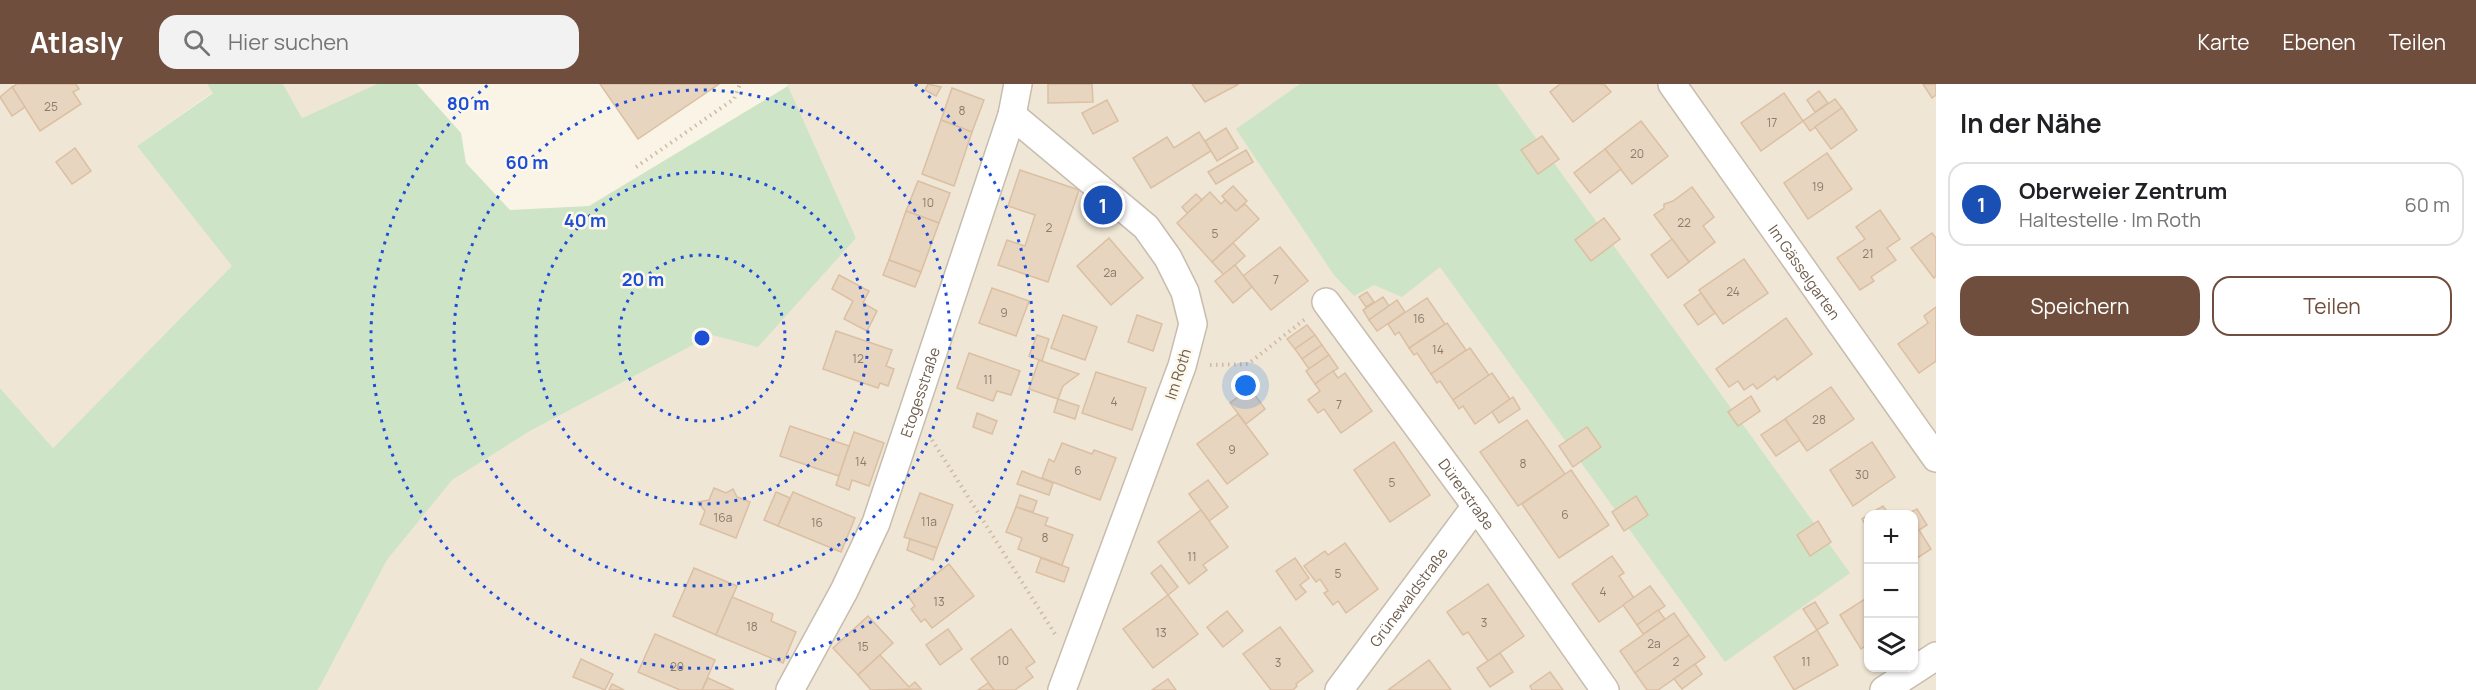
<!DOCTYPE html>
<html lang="de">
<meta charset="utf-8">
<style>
:root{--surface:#fff;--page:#f2f2f2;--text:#202124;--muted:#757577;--line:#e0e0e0;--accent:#704e3d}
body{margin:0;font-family:Manrope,sans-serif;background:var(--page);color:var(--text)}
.controls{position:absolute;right:18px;bottom:18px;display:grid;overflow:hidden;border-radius:12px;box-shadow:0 2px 4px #0004}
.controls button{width:54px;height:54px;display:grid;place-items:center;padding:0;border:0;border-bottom:2px solid var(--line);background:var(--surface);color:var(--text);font:30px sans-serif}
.you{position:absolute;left:1246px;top:302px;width:21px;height:21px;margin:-15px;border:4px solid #fff;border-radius:50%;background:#1a73e8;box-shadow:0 0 0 9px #1a73e833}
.badge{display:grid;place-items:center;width:39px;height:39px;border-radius:50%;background:var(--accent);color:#fff;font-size:20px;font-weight:700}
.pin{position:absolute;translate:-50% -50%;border:3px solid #fff;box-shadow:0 2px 6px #0006}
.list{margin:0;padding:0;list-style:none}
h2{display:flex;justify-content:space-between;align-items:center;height:78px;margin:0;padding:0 24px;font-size:26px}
h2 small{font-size:20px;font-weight:400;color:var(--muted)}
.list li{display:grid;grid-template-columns:39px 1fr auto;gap:18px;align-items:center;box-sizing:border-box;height:84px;margin:0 12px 12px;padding:0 12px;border:2px solid var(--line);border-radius:18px}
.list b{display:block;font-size:22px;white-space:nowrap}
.list p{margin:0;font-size:20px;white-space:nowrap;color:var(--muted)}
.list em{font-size:20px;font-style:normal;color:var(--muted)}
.actions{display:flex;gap:12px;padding:18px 24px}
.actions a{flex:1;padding:14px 0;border:2px solid var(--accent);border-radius:18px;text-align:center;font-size:21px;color:var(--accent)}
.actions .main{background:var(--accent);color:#fff}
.icon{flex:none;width:33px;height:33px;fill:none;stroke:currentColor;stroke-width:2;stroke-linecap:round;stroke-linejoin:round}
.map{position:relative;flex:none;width:1936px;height:606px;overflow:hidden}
header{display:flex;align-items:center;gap:36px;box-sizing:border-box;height:84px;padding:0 30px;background:var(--accent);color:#fff}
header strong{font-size:28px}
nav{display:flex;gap:33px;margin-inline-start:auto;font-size:21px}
.search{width:420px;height:54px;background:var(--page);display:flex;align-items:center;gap:15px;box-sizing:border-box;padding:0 21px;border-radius:18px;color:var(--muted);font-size:22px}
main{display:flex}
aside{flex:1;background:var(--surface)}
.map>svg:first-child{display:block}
</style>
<header>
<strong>Atlasly</strong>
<div class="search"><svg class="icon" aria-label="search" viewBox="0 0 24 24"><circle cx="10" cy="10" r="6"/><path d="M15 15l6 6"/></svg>Hier suchen</div>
<nav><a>Karte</a><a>Ebenen</a><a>Teilen</a></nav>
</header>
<main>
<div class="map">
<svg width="1936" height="606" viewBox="0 0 1936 606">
<rect width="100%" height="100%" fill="#f9f4e5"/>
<g fill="#efe6d5" fill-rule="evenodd">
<path d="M0 0H207L213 8 137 62 233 182 53 364 0 304Z"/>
<path d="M283 0H377L302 34Z"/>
<path d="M787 0H1936V606H318L387 476 452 395 530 347 712 251 856 154ZM1868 430H1914V584H1868Z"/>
</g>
<g fill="#cee4c6">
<path d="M207 0H283L302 34 377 0H417L461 49 466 79 510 126 589 122 788 2 856 154 758 263 712 251 530 347 452 396 387 476 318 606H0V304L53 364 232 182 137 62 213 9Z"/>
<path d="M1300 0H1497L1850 489 1725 578 1440 183 1402 213 1374 201 1354 212 1334 191 1236 45Z"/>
</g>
<g fill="#e8d5bf" stroke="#dbbfa3" stroke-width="1.5">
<path d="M17 0H76L79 5 73 8 81 20 40 47 12 3Z"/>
<path d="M600 0H719L638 55Z"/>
<path d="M928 0 941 3 936 12 925 6Z"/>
<path d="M1048 0H1092L1093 18 1048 19Z"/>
<path d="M1192 0H1239L1205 18Z"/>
<path d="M1560 0H1604L1611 8 1573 38 1550 8Z"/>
<path d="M1923 0H1936V11L1932 14Z"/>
<path d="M12 3 25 23 12 32 0 13Z"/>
<path d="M952 4 984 16 972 48 941 36Z"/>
<path d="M1819 7 1828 19 1815 28 1807 16Z"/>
<path d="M1784 9 1803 37 1761 67 1741 39Z"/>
<path d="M1835 15 1842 24 1810 47 1803 37Z"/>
<path d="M1107 16 1118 37 1093 50 1082 29Z"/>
<path d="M1842 24 1857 46 1831 65 1815 43Z"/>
<path d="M941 36 972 48 954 102 922 90Z"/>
<path d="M1641 37 1668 72 1632 100 1605 65Z"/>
<path d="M1226 44 1238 64 1217 77 1205 57Z"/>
<path d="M1199 48 1211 67 1151 104 1133 74 1167 53 1174 64Z"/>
<path d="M1542 52 1559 75 1538 90 1521 66Z"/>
<path d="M75 64 91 87 72 100 56 78Z"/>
<path d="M1605 65 1621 85 1590 109 1574 89Z"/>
<path d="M1246 66 1253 78 1216 100 1208 88Z"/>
<path d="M1827 69 1852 105 1808 135 1784 99Z"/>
<path d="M1020 86 1079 106 1048 198 998 181 1007 156 1025 162 1035 131 1008 122Z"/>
<path d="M918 97 950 109 939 139 906 127Z"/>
<path d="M1233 102 1247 117 1236 127 1222 112Z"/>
<path d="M1692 103 1714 133 1703 142 1715 158 1689 178 1654 131 1664 124V120L1673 117Z"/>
<path d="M1210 108 1221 120 1225 116 1236 127 1245 120 1259 135 1212 178 1177 139Z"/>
<path d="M1196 110 1202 116 1187 129 1182 123Z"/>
<path d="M1880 126 1900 155 1887 164 1896 176 1871 193 1874 197 1860 206 1837 174 1865 155 1856 143Z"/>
<path d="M906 127 939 139 921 188 889 176Z"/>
<path d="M1604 134 1620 155 1591 177 1575 156Z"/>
<path d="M1932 149 1936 154V192L1934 194 1911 164Z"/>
<path d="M1109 154 1143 194 1111 221 1077 182Z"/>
<path d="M1672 155 1689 178 1668 194 1651 171Z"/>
<path d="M1233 159 1245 172 1224 191 1212 178Z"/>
<path d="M1280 163 1308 197 1271 226 1243 192Z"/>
<path d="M1744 175 1768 209 1723 240 1699 206Z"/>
<path d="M889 176 921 188 915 203 883 191Z"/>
<path d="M1235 181 1252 203 1233 219 1215 197Z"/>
<path d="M839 191 869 207 863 219 877 227 867 247 844 235 853 217 832 205Z"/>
<path d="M992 204 1029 217 1016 252 979 239Z"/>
<path d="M1367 208 1374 218 1366 223 1359 213Z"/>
<path d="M1701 209 1715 229 1698 241 1684 221Z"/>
<path d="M1383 213 1389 222 1369 236 1363 226Z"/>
<path d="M1427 214 1445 240 1409 264 1399 248 1395 251 1388 240Z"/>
<path d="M1397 216 1405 228 1377 247 1369 236Z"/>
<path d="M1936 223V277L1919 289 1898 260 1928 239 1924 232Z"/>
<path d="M1063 231 1097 243 1085 276 1051 264Z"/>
<path d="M1137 231 1162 240 1153 267 1128 258Z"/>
<path d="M1786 234 1812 270 1777 296 1775 292 1757 305 1753 300 1744 306 1738 297 1729 303 1716 285Z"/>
<path d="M1447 239 1466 266 1431 290 1417 269 1414 271 1409 264Z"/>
<path d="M1307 241 1315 251 1295 265 1287 255Z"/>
<path d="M836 247 892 266 886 282 894 285 888 302 880 299 878 304 823 285Z"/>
<path d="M1037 251 1049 255 1042 277 1029 272Z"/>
<path d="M1315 251 1322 261 1302 275 1295 265Z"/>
<path d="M1322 261 1329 271 1309 285 1302 275Z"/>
<path d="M1470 264 1489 291 1453 316 1440 297 1437 299 1431 290Z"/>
<path d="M969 269 1020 287 1011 311 997 307 993 317 957 304Z"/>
<path d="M1329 271 1338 284 1315 300 1306 287Z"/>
<path d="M1039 276 1079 290 1063 302 1058 315 1029 305Z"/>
<path d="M1333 287 1338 294 1345 289 1372 327 1341 349 1324 325 1318 329 1308 316 1320 307 1315 300Z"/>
<path d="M1096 288 1146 304 1132 346 1082 329Z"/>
<path d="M1492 289 1510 315 1475 340 1463 322 1459 325 1453 316Z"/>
<path d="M1831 303 1854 335 1807 367 1785 335Z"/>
<path d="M1250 304 1265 325 1246 340 1230 319Z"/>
<path d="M1751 312 1760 327 1738 342 1728 328Z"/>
<path d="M1513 313 1520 325 1499 339 1492 328Z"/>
<path d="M1058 315 1079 322 1075 335 1054 328Z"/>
<path d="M977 329 997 337 992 350 973 343Z"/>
<path d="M1238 330 1268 370 1227 400 1197 360Z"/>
<path d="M1785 335 1800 356 1776 372 1761 351Z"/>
<path d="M1527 336 1565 390 1518 422 1480 368Z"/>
<path d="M790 342 849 362 839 392 780 372Z"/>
<path d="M1587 343 1601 363 1573 383 1559 362Z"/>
<path d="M854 348 884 359 869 402 852 396 849 406 836 401Z"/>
<path d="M1394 358 1430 411 1390 438 1354 386Z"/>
<path d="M1872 358 1895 393 1853 422 1830 386Z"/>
<path d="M1062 359 1092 370 1094 366 1116 374 1100 416 1042 394 1049 375 1054 378Z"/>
<path d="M1571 386 1609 441 1559 474 1522 420Z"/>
<path d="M1022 387 1053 399 1049 411 1017 400Z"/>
<path d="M1208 396 1228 423 1209 437 1189 410Z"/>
<path d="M714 404 726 409 733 405 737 413 750 418 736 454 700 440 705 427 698 418 709 416Z"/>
<path d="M776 408 790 414 778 442 764 436Z"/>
<path d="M793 408 855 434 841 468 778 442Z"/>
<path d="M920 409 953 421 937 464 904 453Z"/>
<path d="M1020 411 1037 417 1033 428 1016 423Z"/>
<path d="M1636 412 1648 431 1624 447 1612 428Z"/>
<path d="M1883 422 1889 430H1869Z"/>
<path d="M1016 423 1048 434 1045 441 1073 451 1062 481 1018 465 1022 454 1006 448Z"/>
<path d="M1917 425 1927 441 1919 446 1931 465 1914 476V430H1907Z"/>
<path d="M1201 426 1228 463 1203 481 1207 486 1189 500 1158 458Z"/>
<path d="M1868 431V445L1862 435Z"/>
<path d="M1818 437 1831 458 1810 472 1797 451Z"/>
<path d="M910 455 937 464 933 476 907 466Z"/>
<path d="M1345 459 1378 505 1346 529 1338 517 1333 521 1324 509 1328 507 1320 495 1316 498 1304 482 1325 467 1328 471Z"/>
<path d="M1612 472 1624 489 1619 492 1634 514 1599 538 1572 500Z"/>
<path d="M1041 474 1069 484 1064 498 1036 488Z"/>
<path d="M1295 474 1309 494 1300 501 1306 508 1296 516 1276 487Z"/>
<path d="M949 480 974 512 932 544 925 535 921 538 911 525 915 522 908 512Z"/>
<path d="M1161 481 1178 503 1168 511 1151 489Z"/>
<path d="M694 484 737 502 716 551 673 532Z"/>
<path d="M1488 500 1524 552 1488 577 1468 548 1463 551 1447 528Z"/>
<path d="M1650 502 1665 522 1637 541 1623 521Z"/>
<path d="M1168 511 1198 550 1153 584 1123 545Z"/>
<path d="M732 513 773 530 771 537 796 548 783 579 716 551Z"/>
<path d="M1868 513V560L1861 565 1840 531Z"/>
<path d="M1815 518 1828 539 1817 546 1803 525Z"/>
<path d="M1658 526 1665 535 1643 550 1637 541Z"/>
<path d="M1227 527 1243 547 1223 563 1207 543Z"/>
<path d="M1674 529 1689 551 1635 589 1620 567Z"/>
<path d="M868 532 893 559 858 591 833 564Z"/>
<path d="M1280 543 1313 587 1296 600 1297 602 1293 606H1271L1243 570Z"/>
<path d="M948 545 962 565 940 581 926 561Z"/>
<path d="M1011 545 1035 578 1026 584 1033 593 1015 606H994L971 575Z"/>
<path d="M1817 546 1838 581 1794 606 1774 573Z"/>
<path d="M655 550 715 576 702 606H680L638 588Z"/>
<path d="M1689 551 1705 573 1658 606H1647L1635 589Z"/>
<path d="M1500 569 1513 588 1490 603 1477 584Z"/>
<path d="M880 571 909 603 915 598 921 605 871 606 858 591Z"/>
<path d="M581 575 613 590 605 606 573 593Z"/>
<path d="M1429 576 1451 606H1388Z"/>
<path d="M1695 580 1702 590 1682 605 1674 595Z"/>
<path d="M1550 588 1563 606H1532L1530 602Z"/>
<path d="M708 594 734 606H702Z"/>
<path d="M1168 595 1176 606H1152Z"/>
<path d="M988 599 994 606H978Z"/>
<path d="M612 600 624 606H609Z"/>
</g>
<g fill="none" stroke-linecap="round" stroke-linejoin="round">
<g stroke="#c8bcad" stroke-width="30">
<g id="minor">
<path id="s1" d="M1672 0 1936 374"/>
<path d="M1012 31 1146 143 1168 174 1185 208 1193 240 1182 282 1062 606"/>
<path id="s2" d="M1326 218 1476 422 1605 606"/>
<path id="s3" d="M790 606 844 507 876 439 1012 31 1018 0"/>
<path id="s4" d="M1339 606 1476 422"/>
<path d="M1884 606 1936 572"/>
</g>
</g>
<g stroke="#cfbaa4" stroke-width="4" stroke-dasharray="1.5 4.5" stroke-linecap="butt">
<path d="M636 83 734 15 740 0"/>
<path d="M1210 281 1248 280 1305 235"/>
<path d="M932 356 1055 550"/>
</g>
<use href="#minor" stroke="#fff" stroke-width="27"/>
</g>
<g fill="none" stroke="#1d4ed8" stroke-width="3" stroke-dasharray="3 6">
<circle cx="702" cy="254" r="83"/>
<circle cx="702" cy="254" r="166"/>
<circle cx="702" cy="254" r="248"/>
<path d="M915 0A331 331 0 1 1 489 0"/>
</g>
<g text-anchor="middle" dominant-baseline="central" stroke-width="5" stroke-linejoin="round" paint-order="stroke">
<g font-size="12" fill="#8c7b6a">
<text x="51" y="22">25</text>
<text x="962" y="26">8</text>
<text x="1772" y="38">17</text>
<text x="1637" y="69">20</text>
<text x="1818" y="102">19</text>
<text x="928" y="118">10</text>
<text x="1684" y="138">22</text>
<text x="1049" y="143">2</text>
<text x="1215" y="149">5</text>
<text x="1868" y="169">21</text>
<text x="1110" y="188">2a</text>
<text x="1276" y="195">7</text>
<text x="1733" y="207">24</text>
<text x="1004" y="228">9</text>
<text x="1419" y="234">16</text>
<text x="1438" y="265">14</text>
<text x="858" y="274">12</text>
<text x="988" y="295">11</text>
<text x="1114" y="317">4</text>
<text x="1339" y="320">7</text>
<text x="1819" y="335">28</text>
<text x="1232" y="365">9</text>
<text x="861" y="377">14</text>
<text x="1523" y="379">8</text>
<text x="1078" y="386">6</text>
<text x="1862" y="390">30</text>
<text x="1392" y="398">5</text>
<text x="1565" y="430">6</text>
<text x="723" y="433">16a</text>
<text x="929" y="437">11a</text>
<text x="817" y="438">16</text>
<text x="1045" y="453">8</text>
<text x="1192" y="472">11</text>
<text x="1338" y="489">5</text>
<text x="1603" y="507">4</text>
<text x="939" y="517">13</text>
<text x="1484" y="538">3</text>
<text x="752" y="542">18</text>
<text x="1161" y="548">13</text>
<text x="1654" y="559">2a</text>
<text x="863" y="562">15</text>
<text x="1003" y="576">10</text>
<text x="1676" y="577">2</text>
<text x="1806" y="577">11</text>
<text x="1278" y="578">3</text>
<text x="677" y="582">20</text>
</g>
<g font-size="15" fill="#6e5d4e" stroke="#fcf8eb">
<text stroke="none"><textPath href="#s1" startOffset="230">Im Gässelgarten</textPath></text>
<text transform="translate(1178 290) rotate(-72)">Im Roth</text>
<text stroke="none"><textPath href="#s3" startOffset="326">Etogesstraße</textPath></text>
<text stroke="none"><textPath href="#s2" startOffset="238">Dürerstraße</textPath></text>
<text stroke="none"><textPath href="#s4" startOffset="116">Grünewaldstraße</textPath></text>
</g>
</g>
<circle cx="702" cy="254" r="9" fill="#1d4ed8" stroke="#fcf8eb" stroke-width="3"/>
<g font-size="18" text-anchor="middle" font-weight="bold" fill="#1d4ed8" stroke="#fcf8eb" stroke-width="5" stroke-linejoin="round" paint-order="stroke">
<text x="468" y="26">80 m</text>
<text x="527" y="85">60 m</text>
<text x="585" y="143">40 m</text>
<text x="643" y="202">20 m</text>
</g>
</svg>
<div class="controls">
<button>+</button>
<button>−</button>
<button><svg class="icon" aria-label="layers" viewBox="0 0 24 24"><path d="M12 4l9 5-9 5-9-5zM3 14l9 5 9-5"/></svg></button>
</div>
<div class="you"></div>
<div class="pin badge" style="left:1103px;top:121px;background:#1a4fb4">1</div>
</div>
<aside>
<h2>In der Nähe<small></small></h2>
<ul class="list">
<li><span class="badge" style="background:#1a4fb4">1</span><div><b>Oberweier Zentrum</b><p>Haltestelle · Im Roth</p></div><em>60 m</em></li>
</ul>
<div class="actions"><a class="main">Speichern</a><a>Teilen</a></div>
</aside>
</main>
